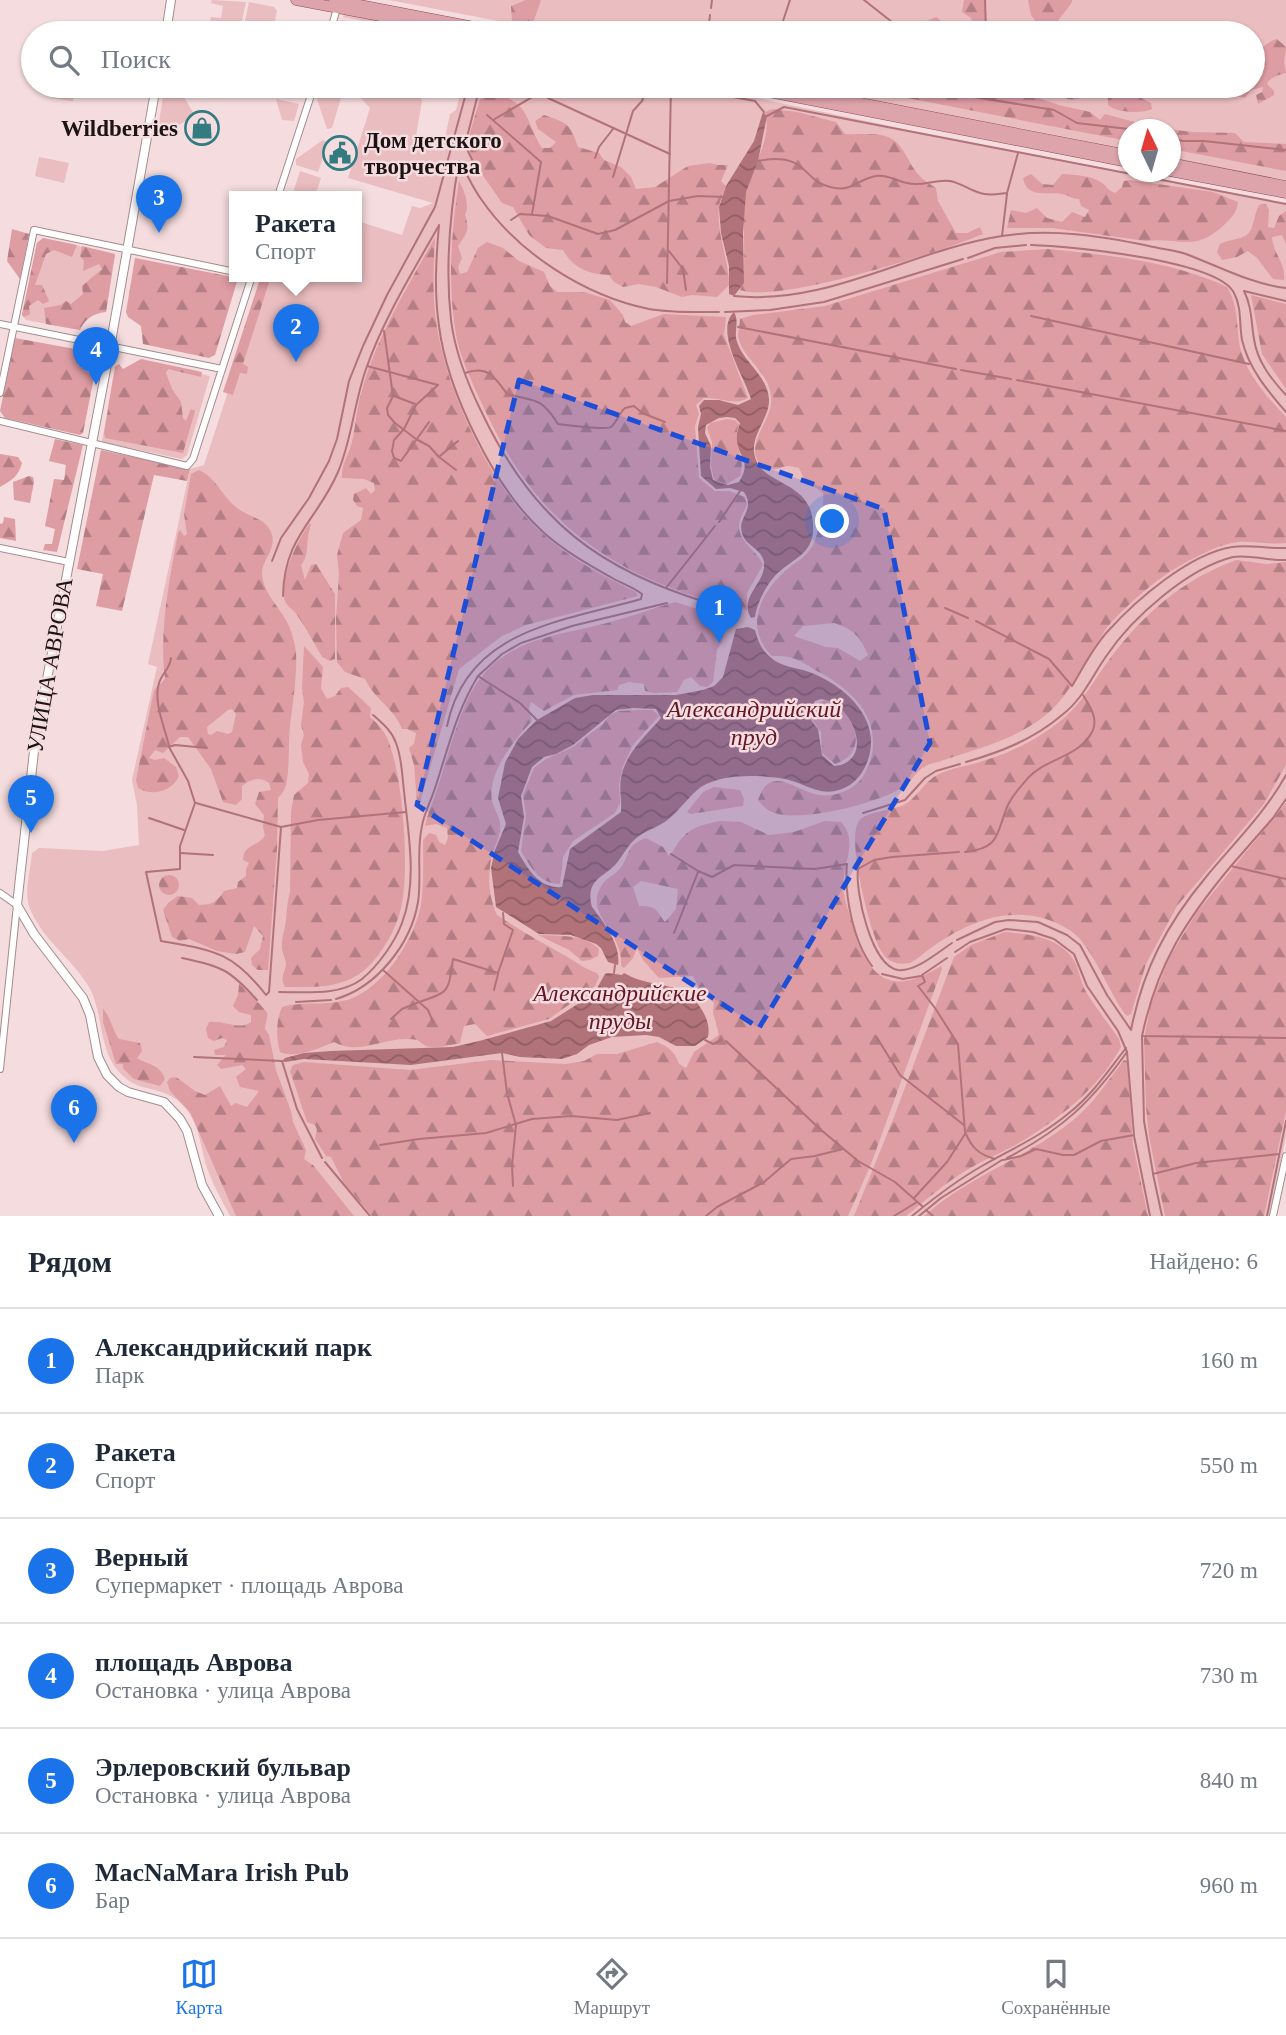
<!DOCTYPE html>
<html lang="ru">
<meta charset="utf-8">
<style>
:root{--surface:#fff;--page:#f2f2f3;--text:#1f2937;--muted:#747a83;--line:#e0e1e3;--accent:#1a73e8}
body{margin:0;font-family:Georgia,serif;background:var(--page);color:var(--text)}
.compass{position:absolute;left:1118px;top:119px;width:63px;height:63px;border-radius:50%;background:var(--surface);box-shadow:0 2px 5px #0004;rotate:355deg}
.you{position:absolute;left:833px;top:522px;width:24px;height:24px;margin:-18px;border:5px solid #fff;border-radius:50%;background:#1a73e8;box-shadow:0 0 0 10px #1a73e833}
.badge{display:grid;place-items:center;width:46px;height:46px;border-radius:50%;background:var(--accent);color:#fff;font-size:23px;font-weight:700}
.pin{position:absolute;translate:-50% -58px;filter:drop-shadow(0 2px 4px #0008)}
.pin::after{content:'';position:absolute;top:37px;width:24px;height:21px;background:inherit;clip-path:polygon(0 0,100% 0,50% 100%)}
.popup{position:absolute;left:229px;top:191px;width:133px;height:91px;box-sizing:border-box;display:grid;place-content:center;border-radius:0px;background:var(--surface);filter:drop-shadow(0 2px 5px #0005);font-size:23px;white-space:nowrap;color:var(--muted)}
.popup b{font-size:26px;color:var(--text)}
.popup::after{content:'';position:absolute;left:50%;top:100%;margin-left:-14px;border:14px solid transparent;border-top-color:var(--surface)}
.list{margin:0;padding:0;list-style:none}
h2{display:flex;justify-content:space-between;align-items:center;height:91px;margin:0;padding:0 28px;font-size:30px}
h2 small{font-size:23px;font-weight:400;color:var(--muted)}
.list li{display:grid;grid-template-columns:46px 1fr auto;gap:21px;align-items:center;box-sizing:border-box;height:105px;padding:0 28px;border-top:2px solid var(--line)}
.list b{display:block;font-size:26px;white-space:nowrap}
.list p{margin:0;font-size:23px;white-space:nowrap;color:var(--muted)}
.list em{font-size:23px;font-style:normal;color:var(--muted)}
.icon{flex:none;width:38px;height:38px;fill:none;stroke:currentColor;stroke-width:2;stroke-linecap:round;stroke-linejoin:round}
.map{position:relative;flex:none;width:1286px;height:1216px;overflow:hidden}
.search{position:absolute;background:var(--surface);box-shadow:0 2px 5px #0004;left:21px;right:21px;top:21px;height:77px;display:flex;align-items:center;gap:18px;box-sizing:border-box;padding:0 24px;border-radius:38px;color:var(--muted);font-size:26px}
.sheet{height:721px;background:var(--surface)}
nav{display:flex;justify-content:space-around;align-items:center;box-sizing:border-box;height:98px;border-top:2px solid var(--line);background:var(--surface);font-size:19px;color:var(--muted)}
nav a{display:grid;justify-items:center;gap:4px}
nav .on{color:var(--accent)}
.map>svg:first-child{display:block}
</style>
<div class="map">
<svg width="1286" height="1216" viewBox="0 0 1286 1216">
<defs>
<pattern id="forest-firs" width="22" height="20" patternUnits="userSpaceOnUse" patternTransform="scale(1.75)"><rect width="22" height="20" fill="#de9ca3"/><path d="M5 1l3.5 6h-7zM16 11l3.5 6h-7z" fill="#b37e84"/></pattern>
<pattern id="water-waves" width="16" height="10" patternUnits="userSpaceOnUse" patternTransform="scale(1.75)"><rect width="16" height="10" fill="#b17379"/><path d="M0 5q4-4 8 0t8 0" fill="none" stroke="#8f5d62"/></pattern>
</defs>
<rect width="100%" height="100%" fill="#f5dcde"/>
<g fill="#eabdc0">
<path d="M212 0 246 2 240 30H237L234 33 213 28 211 31 208 30 211 17 221 18 223 6 211 3Z"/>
<path d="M389 0H1286V180L1171 158 1170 130H1128V149L802 86H1253V33H561Z"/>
<path d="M249 2 274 7 277 11 272 33 243 31Z"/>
<path d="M346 13 450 33H423L343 17Z"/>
<path d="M342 20 382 27V31L385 33H338Z"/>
<path d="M52 86 75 87 73 101 51 98Z"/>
<path d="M165 86 178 87 194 114 193 117 162 134 157 133Z"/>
<path d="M320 86H333V89L343 91 332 128 327 129 316 96Z"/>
<path d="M362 86H380L383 92 421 98 422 101 416 136 422 137V141L436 144 437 141 444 142 450 114 456 110 462 86H466V91L475 93 477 86H700L918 132 1286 203V1137L1270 1216H230C222 1200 213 1185 207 1168 201 1150 200 1129 189 1113 168 1082 143 1096 122 1075 98 1053 104 1014 89 987 72 958 40 938 29 906 24 891 31 868 32 853L39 848 103 851 139 845 137 805 132 780 157 667 148 664 190 469 204 465 266 276H357V221L402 235 412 206 420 208 433 203 348 178 370 108 360 97Z"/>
<path d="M276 99 299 104 294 121 282 120Z"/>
<path d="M323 140 328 143 318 172 296 165V159Z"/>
<path d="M39 157 69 163 64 183 35 176Z"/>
<path d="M300 171 321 178 316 193 324 196H292Z"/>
<path d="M43 238 115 254 106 312C93 313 85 319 80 330L26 320 22 315 37 243Z"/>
<path d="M140 361 210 376 187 455 182 459 102 442 113 378 129 377Z"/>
</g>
<g fill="url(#forest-firs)" fill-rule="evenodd">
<path d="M526 0H541L533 23 512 21 511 6Z"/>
<path d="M964 0H985L987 23 993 33H968L974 28 971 18 962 12Z"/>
<path d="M1028 0H1072V2C1066 12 1054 22 1053 33H1033L1037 23 1031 15Z"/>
<path d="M936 17 955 33H924L920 31 922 23Z"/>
<path d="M1277 39 1286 47 1284 62 1286 73C1279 75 1270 77 1267 84L1274 91V95L1258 104 1256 95 1262 92 1263 87 1251 90 1245 98 1233 95 1224 97 1209 86H1253V51C1262 51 1267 41 1277 39Z"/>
<path d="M846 86H882L936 97 945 86H1003L1059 105 1090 112 1100 120 1105 114 1153 127 1192 132 1235 133 1244 142 1286 144V171L1171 149 1170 130H1128V141Z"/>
<path d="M1065 86H1121L1124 93 1139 97 1151 103 1152 109C1143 114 1116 113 1108 105V96C1095 90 1081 102 1067 99L1064 93Z"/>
<path d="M497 94C530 103 526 123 542 148H550L556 142 538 129 535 121 544 115C567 123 570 123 578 147L599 153 604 160 621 167 631 177 636 189 655 187 688 166 710 163 718 165H728L721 181 726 186C724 192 720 200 719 207 716 233 729 260 729 285L717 297 692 295 682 297 656 287 639 284 623 287 614 282 609 275C588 274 573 268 563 250L546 248 529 235 513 207 502 203 473 161 467 143 480 99Z"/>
<path d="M773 109 797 112 836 122 845 134C860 135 877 132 890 138 904 145 908 163 918 174 923 180 930 184 936 188L938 201 956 233H967L980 227 983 234C941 252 778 304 740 290 749 274 740 215 746 191 752 167 773 138 765 112Z"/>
<path d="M1031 174 1042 184 1053 185 1062 174C1076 175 1090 175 1102 183 1107 186 1108 191 1115 193L1122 187 1124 181 1130 180 1213 192 1238 202C1237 213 1231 218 1224 225 1194 253 1180 237 1146 241L1052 228H1007L1011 210 1026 213 1037 208 1047 218 1062 222 1072 212 1085 217 1089 210 1081 206 1079 199C1072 199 1068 195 1062 194 1046 191 1027 199 1023 178Z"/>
<path d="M459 181C464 190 470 205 465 215 470 229 467 234 458 246L462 258 458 267 460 274 467 272 478 248 487 242 503 248 519 261 544 272 550 286 557 292H584L610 300 623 315 625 322 631 326 664 314 726 317 724 335 748 398C735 406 719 397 704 398L696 405 699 414 695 426 699 478 715 491H729L745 497 747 504C745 509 742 515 740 520 734 540 757 549 763 565L747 593V611C734 604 721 604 706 600 677 591 645 579 618 563 550 523 515 475 482 404 473 384 462 362 457 340 447 288 451 232 459 181Z"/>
<path d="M1266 204 1269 210 1268 227 1274 228 1279 216 1286 211V244L1282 235 1272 237C1273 254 1286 262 1284 280L1273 279 1257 258 1248 251 1237 257 1222 260 1217 252 1220 244C1228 240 1235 240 1243 237 1255 233 1253 215 1259 205Z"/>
<path d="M12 229 29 234 20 279 7 261Z"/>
<path d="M435 237C435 244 434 251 434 258 433 281 433 305 437 327 447 393 492 489 542 533 569 558 603 576 636 592L638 596 526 625 502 636 459 669 420 802H417L414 765 409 748 414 744 416 733 407 729H402C394 708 375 700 365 679L345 672 337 662 336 619 339 573 337 555 343 533 361 520 363 508 357 506 353 500 354 494 366 488 371 494 375 490 374 483 364 479 342 478C341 465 349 454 352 442 356 426 356 410 361 394 375 339 408 287 435 237Z"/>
<path d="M43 238 77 245 72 257 54 250 46 254 35 285H42L49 301 43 304 38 300 29 306 30 314 24 317 22 315 37 243Z"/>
<path d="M82 246 115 254 106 312C93 313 85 319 80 330L46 324 44 308 61 305 66 301 71 304 83 294 82 286 102 269 99 264 83 271 84 261 80 256Z"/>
<path d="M1048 249C1108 255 1172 261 1227 287 1239 306 1236 326 1240 347 1246 374 1268 398 1286 417V543C1270 545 1254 541 1238 542 1213 545 1173 568 1153 584 1138 596 1114 617 1104 632 1085 659 1072 693 1047 714 1017 739 977 749 941 761 936 763 930 763 926 766 917 770 911 782 903 787 880 803 794 825 770 811 766 809 761 804 758 800 771 762 796 792 820 795 831 797 847 792 855 785 864 779 868 767 871 758 881 718 853 691 821 673 800 662 797 655 772 656 746 630 757 599 781 575 791 564 806 559 813 545 818 535 825 504 823 493L805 480 799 468C795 467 792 466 788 466 779 467 770 474 762 466 743 448 769 423 771 404 774 373 742 360 738 336 738 331 740 324 740 319L753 315 825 306 1001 252ZM834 623C853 629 860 636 868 655L860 661 838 648 826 647 794 636 803 626Z"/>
<path d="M135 258 238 278 215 355 209 358 143 344 141 326 128 317 126 312Z"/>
<path d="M261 276H271L243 364 248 367 247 374 240 373 233 395 223 392Z"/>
<path d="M1251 295 1286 304V389L1262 354Z"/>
<path d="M15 338 75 349 78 365 94 377 83 433 80 435 5 418 0 411Z"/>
<path d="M141 359 202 372 201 377 168 369 166 373 172 389 181 402 183 418 186 421 191 409 195 411 183 453 105 438 104 433 115 367 119 364 123 369Z"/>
<path d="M727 419 735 420 739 424C731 446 747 455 740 476L727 484 714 480 711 466 712 442 707 428 710 423Z"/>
<path d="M55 439 83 445 57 552 43 550 45 544H52L55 529 45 526 54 479 64 480 66 465 49 461Z"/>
<path d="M101 450 190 469 187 481 154 475 122 611 96 606 103 574 77 569Z"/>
<path d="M0 454 18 457 22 463C18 477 12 480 0 487Z"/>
<path d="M199 470C217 478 223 499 240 510 253 519 267 518 272 535 276 551 261 560 262 575 264 596 285 612 291 631 293 637 295 645 296 652 297 677 293 701 290 726 288 745 290 766 286 785 284 791 282 794 278 798L277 848 268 970H258L252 965 251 958 260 949 263 936 254 926 245 952 236 954 217 951 189 939 180 941 172 937 163 910 168 903 178 896 192 898 199 905C212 905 217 902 224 891L237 888 238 882 246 876V869L249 863 243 860C244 843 259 847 265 835L263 827 264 815 255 804 259 792 271 790 269 783C260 776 250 779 242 786V799L236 805 223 802 211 769 188 737H180L163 753 155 750 149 758 155 760 164 758 176 767 179 776C173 791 152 797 138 788L136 780 154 690 165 679C159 630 169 582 178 533L180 530 184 536 187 534 184 514 191 474ZM232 709 236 714 232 732 228 734 217 731 211 735 208 734 207 727 228 710Z"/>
<path d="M29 476 33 477 34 482 30 503 14 500 13 482Z"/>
<path d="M4 517 15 519 16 541 0 538V524L3 523Z"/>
<path d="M310 523 311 525C305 539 310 556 301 565L305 580 311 565 316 564 335 594V659L330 661 322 657C314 643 306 628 297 615 294 610 289 608 286 603 276 585 298 538 310 523Z"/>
<path d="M1236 560 1267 564 1286 562V765L1264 804 1177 906 1146 964 1131 1014 1127 1016 1124 1013C1108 989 1098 961 1080 939 1071 929 1056 922 1043 918 1001 907 962 925 928 950 922 955 917 959 910 963 885 968 879 949 872 929 866 909 847 837 859 821 865 812 893 810 904 805 918 797 924 781 939 774 952 768 967 766 980 762 1011 753 1039 739 1064 718 1083 702 1094 680 1109 660 1143 614 1182 580 1236 560Z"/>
<path d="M675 602 727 618 722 642 717 650 713 682 707 687 700 686 691 677 684 680 677 692 654 693 645 691 644 684 629 682 619 685 617 690 574 695 544 711 531 702 529 708 532 721C514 740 487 773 492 801 495 812 502 819 500 831 499 838 495 845 493 852 487 873 488 895 497 915 519 930 541 942 564 955 575 961 584 969 597 973L599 977 595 986 549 1019 487 1036 475 1024 464 1026 460 1043C451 1045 435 1049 426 1046 423 1045 420 1041 417 1040 388 1034 361 1057 334 1042 320 1048 295 1059 280 1052 276 1038 276 1020 282 1007 306 1000 334 1008 357 996 387 981 415 938 421 905 424 883 423 861 423 840L429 833 436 835 439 842 445 845 448 838 447 828 436 824 425 826 428 814C443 778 450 739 466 703 493 641 546 638 603 624 627 618 651 609 675 602Z"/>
<path d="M304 646 323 667 321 688 327 699 335 696 341 688 348 687 371 708 370 717C377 723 383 729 387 738 403 772 410 871 401 908 396 930 380 958 362 972 339 989 312 987 285 987 280 978 284 974 286 965 286 960 283 954 282 949 281 939 285 930 286 920 287 910 287 903 290 892L291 812 294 795 308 783 309 774 303 762 301 745 304 735 301 725 304 702 302 689Z"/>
<path d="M825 700C854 710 872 752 835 764L822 753 821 732 811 718 813 706Z"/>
<path d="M637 710H653L659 716 633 745 623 766 619 783 620 803 615 813 573 841 563 857 560 884C539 884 531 867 521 851L526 815 523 795 534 768 546 759 573 747 603 724 610 715 618 711Z"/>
<path d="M714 787 740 790 744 799 743 806 691 814 687 812 703 792Z"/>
<path d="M1286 803V1111L1264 1216H1165L1149 1136 1146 1107 1144 1039 1151 1004 1169 958 1197 912Z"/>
<path d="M720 821 741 822 769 835 794 832 825 821 841 822C858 840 844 862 843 884 843 897 849 913 853 926 868 978 890 998 941 966L942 969 871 1164 848 1216H372L344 1183 331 1157 326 1156 315 1139 317 1130 315 1125 307 1122 290 1071 293 1065 304 1062 410 1070 491 1060 566 1064 584 1061 597 1054H617L657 1042C669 1047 675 1052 679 1064L686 1068 694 1052 719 1035 713 1012 714 1003 700 990 693 976 659 978 643 960 637 948 633 958 624 968 621 966C625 933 582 914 602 885 607 877 617 874 622 866 631 851 627 845 646 838L663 847 669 856C675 850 677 842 683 837 692 826 707 824 720 821ZM641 881 678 889 676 909 665 922C655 909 657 906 639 906L633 887Z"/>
<circle cx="169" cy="885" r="10"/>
<path d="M1005 932C1028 934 1059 937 1073 959 1079 968 1080 980 1085 990 1095 1007 1108 1023 1119 1039L1121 1047C1099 1087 1063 1116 1024 1140 1006 1151 985 1159 967 1170 945 1183 926 1200 906 1216H854L894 1117 954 957 971 945Z"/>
<path d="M538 935C558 936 585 934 599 949L598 956 590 960 582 961 569 950Z"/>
<path d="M239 984C243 987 266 1010 267 1013 268 1017 265 1024 265 1029L269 1035 276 1070 291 1111 293 1122 306 1150 304 1159 313 1165 354 1216H236L190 1112 170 1091 167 1082 170 1078 176 1077 195 1091 205 1095 220 1086 231 1106 236 1103 247 1107 259 1091 240 1087 236 1077 246 1069 242 1065 221 1069 217 1065 226 1055H215L214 1050 224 1047 227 1040 222 1038 214 1041 208 1038 206 1029 209 1022C225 1020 239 1031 251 1022V1015L239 1012 233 1006 238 995Z"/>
<path d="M103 1009C111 1017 112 1030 119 1039L140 1043 142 1051 137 1058C148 1065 160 1064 165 1079L160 1086 134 1079 123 1068V1064H116L103 1022Z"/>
<path d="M1124 1060 1127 1061 1128 1069 1133 1145 1148 1216H924C971 1174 1033 1156 1079 1115 1097 1099 1109 1079 1124 1060Z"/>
</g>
<g fill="url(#water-waves)" fill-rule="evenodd">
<path d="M763 112 767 116 758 161 746 192 743 233 744 283 734 296 729 294V266L721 233 719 207 726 186 754 141Z"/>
<path d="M734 312C739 321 735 328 736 338 741 361 767 374 769 399 770 420 747 437 756 460 766 487 816 481 813 531 812 553 794 559 780 571 768 581 757 602 755 617L751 618C738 597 766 583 764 563 763 549 745 546 742 533 737 517 756 510 744 492L730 488 716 489 701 476 698 427 701 414 699 406 704 400H719L738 405 751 399C744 376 714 331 734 312ZM727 417 735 418 740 423C738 429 736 434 737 441 739 459 752 460 739 482L728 485 713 480 710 467 711 446 705 433 706 425 719 418Z"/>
<path d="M748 627 755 630C758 641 761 649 770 657 780 667 796 667 809 672 837 682 869 707 871 739 872 761 859 787 835 791 815 795 800 780 779 778 756 775 722 774 701 787 690 795 681 808 671 817 662 826 649 829 639 836 630 842 625 852 619 860 608 877 584 877 592 907 604 923 621 944 618 965L608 962 601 948 596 944 571 935 539 934 496 907 491 868 495 850 506 824 498 798 505 763 518 739 537 720 575 698 593 695H676L703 690 714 686 723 677 736 629ZM821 699C855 704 875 763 834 766L822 755 818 729 808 716 815 701ZM633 708 656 709 661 718C645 737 626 752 621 778 619 789 622 800 621 812L570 849 562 887C539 889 528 869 518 852L524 817 521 796 532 767 544 757 556 754 573 745 616 710Z"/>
<path d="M608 973 622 975 624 973C652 990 684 978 702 1010 707 1019 710 1026 708 1037L695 1046H676L659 1037 646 1035 612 1037 589 1045 577 1054 562 1059 520 1057 502 1053 411 1065 304 1059 285 1062 282 1061 285 1058 304 1053 331 1051 453 1047 479 1041 551 1021 584 1000 596 990 605 974Z"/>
</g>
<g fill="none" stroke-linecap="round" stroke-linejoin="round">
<g stroke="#b17379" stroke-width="2">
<path d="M864 0 906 33"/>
<path d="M985 0 986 33"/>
<path d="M711 8 712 0"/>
<path d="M708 33 710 15"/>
<path d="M779 33 790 0"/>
<path d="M551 86 547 89 548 98 670 154"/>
<path d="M672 86 755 101 764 112"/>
<path d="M907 86 1054 110 1077 123 1137 130"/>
<path d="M988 86 989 98"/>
<path d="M487 115 541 162 532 214"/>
<path d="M767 116 784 107 1286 204"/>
<path d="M493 120 546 89"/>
<path d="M1170 138 1183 141H1204L1286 150"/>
<path d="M595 158 599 147 613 129"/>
<path d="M459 161C450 212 445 267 451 320 455 353 468 385 483 415 534 521 600 571 712 604"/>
<path d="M758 161C811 151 800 183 835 188 852 191 861 178 876 176 888 174 896 181 907 183 922 187 935 179 950 181 961 183 969 190 980 193 988 196 998 194 1007 193L1018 153"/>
<path d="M460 162C467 174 473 188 481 199 518 253 585 296 649 309 672 313 696 312 719 312"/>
<path d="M477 170 465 145 480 86"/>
<path d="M613 177 633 111 642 101 645 94"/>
<path d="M511 220 520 214 548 216 598 234 615 230 669 201 698 196 724 197"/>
<path d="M439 225C436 259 434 292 439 326 447 390 494 488 543 532 564 551 589 565 614 579 623 584 633 587 642 594L641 599C561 622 467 629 447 726"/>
<path d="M1002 236 1007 194"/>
<path d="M1031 245C1068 246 1218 260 1234 293 1242 308 1239 324 1242 340 1249 369 1267 390 1286 412"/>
<path d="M669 251 683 269 686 290"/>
<path d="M968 258 995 248 1026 245"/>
<path d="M667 283 671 86"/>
<path d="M734 296C828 306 911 250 1002 236 1051 228 1101 236 1149 246 1161 249 1174 250 1186 254 1218 266 1251 284 1286 288"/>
<path d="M1286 301 1244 291C1252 307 1251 321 1254 339 1257 361 1271 379 1286 395"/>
<path d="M725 312 770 310 824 302 963 259"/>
<path d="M1031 316 1249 364"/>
<path d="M738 327 956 369"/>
<path d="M384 331 393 396 387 408 388 415 395 423 416 439 429 446 439 457 456 470"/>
<path d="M367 366 438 385 416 405 404 429 394 440 392 451 394 458 401 461 429 422"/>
<path d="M961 370 1011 379"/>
<path d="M465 373C488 365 495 377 507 394 536 402 540 396 558 424 566 425 606 430 611 427 617 422 619 413 625 408L634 406 642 413 665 422"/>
<path d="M1017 380 1286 431"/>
<path d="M394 396 415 404"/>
<path d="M440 456 458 441"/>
<path d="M719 522 740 491"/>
<path d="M272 561 281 538 309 498 329 461 337 439 349 381 363 346 387 295 435 207 468 86"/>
<path d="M666 588 715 526"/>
<path d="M283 596C284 536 317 521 338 472 352 439 354 403 366 369 383 320 412 273 438 227"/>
<path d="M945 608 968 618"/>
<path d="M976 621 1049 659 1072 686C1083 668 1093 647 1108 631 1136 600 1189 554 1232 547 1249 544 1268 549 1286 548"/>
<path d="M520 703 478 676 502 654 521 643 572 626 667 603"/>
<path d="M521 704 537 720"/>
<path d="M169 746C165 728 153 702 159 683 162 673 170 669 171 658"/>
<path d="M207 748 175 745 169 747 188 781 195 803 180 846V869L146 872 161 941C212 950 232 951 266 995L269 992 281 827"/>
<path d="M966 762C1001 752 1034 739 1062 715 1083 699 1092 676 1107 655 1132 618 1188 568 1233 557 1249 554 1269 561 1286 560"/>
<path d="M1286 799 1273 818 1231 866 1286 879"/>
<path d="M196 803 281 827 318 820 406 812"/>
<path d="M863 813 905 800 925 778 936 771 960 764"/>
<path d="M149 818 184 830"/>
<path d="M965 852C1002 848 996 832 1008 805 1012 796 1021 786 1028 778 1046 758 1081 757 1093 730 1098 717 1089 705 1083 695"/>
<path d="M180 853 213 855"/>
<path d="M671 854 698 871 712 877 734 865 815 869 847 864C844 894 853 941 872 966"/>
<path d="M1231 866C1185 921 1157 965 1142 1036L1286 1038"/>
<path d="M674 933 698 872"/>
<path d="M957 940 995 922 1009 920 1038 922 1067 935 1080 945 1107 995 1131 1030C1143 970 1166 925 1206 877 1234 843 1265 813 1286 775"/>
<path d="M952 943C938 952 916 972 898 970 871 966 855 891 858 869L874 860 892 857 959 852"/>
<path d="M955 952 970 942 1006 929 1033 932 1054 939 1074 954 1087 986 1118 1031 1127 1052 1134 1135 1101 1141 1074 1155H1063L1036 1149 1021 1156 1003 1160"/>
<path d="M182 958C223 967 229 969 257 1000"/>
<path d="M947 958 922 975 925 982 918 986 935 1008 958 1044 965 1132C972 1148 978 1154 995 1159"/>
<path d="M383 970 419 1002C451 992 448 991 453 959L498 973 513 930 504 924 503 913"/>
<path d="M614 973 615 965"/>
<path d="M882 974 903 979 921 976"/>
<path d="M494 990 498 974"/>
<path d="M279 992C305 992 340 996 362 979 378 966 395 942 402 923 418 881 408 833 404 791 402 775 402 758 396 743 392 731 382 723 373 715"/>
<path d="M336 999C377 987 411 944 418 902 422 877 416 851 422 826 424 814 430 803 434 791 448 750 455 714 478 676"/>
<path d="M296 1002 331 1000"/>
<path d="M391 1019 402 1009 419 1002 428 1010 433 1022"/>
<path d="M876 1036 900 1075 964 1125"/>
<path d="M1142 1036 1144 1121 1153 1173"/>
<path d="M705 1040 713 1044 721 1040"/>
<path d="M726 1041 820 1129 858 1161 895 1182 922 1206"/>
<path d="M502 1053 507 1093"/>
<path d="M194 1057 282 1061 297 1109 322 1158"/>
<path d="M508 1097 516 1125 512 1166 513 1186"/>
<path d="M1134 1136 1150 1216"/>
<path d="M380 1145 419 1139 486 1133 532 1119 571 1116 617 1120 650 1113"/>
<path d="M1007 1158C1063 1129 1091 1102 1127 1052"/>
<path d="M325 1162 370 1216"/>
<path d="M914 1198 947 1162 965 1134"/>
<path d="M926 1210 933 1216"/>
<path d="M706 1216 717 1207 764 1182 791 1159 815 1156 843 1149"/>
<path d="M894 1216 917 1202"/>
<path d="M912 1216C934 1198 957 1180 982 1166 1012 1149 1043 1135 1069 1113 1092 1095 1108 1071 1126 1048"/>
<path d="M919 1216 941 1198 1002 1160"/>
<path d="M1162 1216 1153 1174 1196 1163 1279 1154"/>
<path d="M1267 1216 1286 1121"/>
</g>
<g stroke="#a38c8e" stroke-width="8">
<g id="minor">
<path d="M330 33 337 8"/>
<path d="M278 196 314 86"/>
<path d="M0 324 222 369"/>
<path d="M0 393 34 230 235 272"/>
<path d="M0 421 187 466 193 459 252 276"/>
<path d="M0 548 69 562"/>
<path d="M0 893 17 905 0 1069"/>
<path d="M1273 1216 1286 1156"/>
</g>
</g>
<g stroke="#a38c8e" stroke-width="10">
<g id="tertiary">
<path d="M166 33 171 0"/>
<path d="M156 86 108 359 35 742 17 905 34 934 83 998 90 1015 98 1057 107 1075 119 1087 128 1092 164 1102 180 1119 187 1131 202 1185 219 1216"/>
</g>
</g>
<g stroke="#8c4b52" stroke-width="11">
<g id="primary">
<path d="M296 0 470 33"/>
<path d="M334 0 505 33"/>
<path d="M738 86 1128 162"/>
<path d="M773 86 1128 155"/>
<path d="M1170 163 1286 186"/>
<path d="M1170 171 1286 193"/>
</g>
</g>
<use href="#minor" stroke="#fff" stroke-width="6"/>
<use href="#tertiary" stroke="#fff" stroke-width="8"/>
<use href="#primary" stroke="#dea4ac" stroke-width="10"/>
</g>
<path fill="#1d4ed8" fill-opacity="0.2" stroke="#1d4ed8" stroke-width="5" stroke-dasharray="14 9" stroke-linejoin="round" d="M519 380 884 509 930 743 759 1028 417 805Z"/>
<defs>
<g id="shop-ring" transform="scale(1.75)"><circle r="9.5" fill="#f5dcde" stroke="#327b80" stroke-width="1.5"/><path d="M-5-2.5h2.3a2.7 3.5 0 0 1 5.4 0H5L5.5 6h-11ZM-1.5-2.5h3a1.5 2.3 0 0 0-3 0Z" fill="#327b80"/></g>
<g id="civic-ring" transform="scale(1.75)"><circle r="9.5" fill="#f5dcde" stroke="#327b80" stroke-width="1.5"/><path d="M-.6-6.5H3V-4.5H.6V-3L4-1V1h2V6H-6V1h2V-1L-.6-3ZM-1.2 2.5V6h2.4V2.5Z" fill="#327b80"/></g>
</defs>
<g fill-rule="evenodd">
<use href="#shop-ring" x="202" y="128"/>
<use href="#civic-ring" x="340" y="153"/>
</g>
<g text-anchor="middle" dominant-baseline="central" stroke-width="5" stroke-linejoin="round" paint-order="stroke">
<g font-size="23" font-weight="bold" fill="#1c1414" stroke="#f5dcde" text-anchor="end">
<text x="178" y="128">Wildberries</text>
<text x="364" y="140" text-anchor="start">Дом детского<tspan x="364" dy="26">творчества</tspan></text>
</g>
<g font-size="23" fill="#1c1414" stroke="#f5dcde">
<text transform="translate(50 665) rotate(-80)">УЛИЦА АВРОВА</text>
</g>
<g font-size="24" font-style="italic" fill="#631627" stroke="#f5dcde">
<text x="754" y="709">Александрийский<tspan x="754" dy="28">пруд</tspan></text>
<text x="620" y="993">Александрийские<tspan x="620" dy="28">пруды</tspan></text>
</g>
</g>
</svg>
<svg class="compass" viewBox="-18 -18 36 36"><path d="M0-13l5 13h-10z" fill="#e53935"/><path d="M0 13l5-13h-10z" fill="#747a83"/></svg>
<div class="you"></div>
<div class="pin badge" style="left:719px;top:643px">1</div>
<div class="pin badge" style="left:296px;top:362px">2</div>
<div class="popup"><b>Ракета</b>Спорт</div>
<div class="pin badge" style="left:159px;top:233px">3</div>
<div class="pin badge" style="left:96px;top:385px">4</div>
<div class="pin badge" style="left:31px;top:833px">5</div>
<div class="pin badge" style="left:74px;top:1143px">6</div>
<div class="search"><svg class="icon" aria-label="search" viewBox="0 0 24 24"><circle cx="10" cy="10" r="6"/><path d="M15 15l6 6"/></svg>Поиск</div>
</div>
<section class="sheet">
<h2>Рядом<small>Найдено: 6</small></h2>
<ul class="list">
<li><span class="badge">1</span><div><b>Александрийский парк</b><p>Парк</p></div><em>160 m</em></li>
<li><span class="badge">2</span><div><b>Ракета</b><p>Спорт</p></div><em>550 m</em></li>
<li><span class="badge">3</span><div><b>Верный</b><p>Супермаркет · площадь Аврова</p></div><em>720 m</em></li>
<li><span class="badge">4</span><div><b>площадь Аврова</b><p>Остановка · улица Аврова</p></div><em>730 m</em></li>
<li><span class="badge">5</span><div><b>Эрлеровский бульвар</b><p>Остановка · улица Аврова</p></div><em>840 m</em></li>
<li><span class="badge">6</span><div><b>MacNaMara Irish Pub</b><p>Бар</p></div><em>960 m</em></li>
</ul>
</section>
<nav>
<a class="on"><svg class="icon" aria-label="map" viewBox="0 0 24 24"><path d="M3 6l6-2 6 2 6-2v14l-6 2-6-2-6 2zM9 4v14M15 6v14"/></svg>Карта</a>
<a><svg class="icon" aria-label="directions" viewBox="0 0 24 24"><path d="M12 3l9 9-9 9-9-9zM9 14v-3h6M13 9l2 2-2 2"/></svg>Маршрут</a>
<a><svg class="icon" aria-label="saved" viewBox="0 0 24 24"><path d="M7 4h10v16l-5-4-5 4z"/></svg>Сохранённые</a>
</nav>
